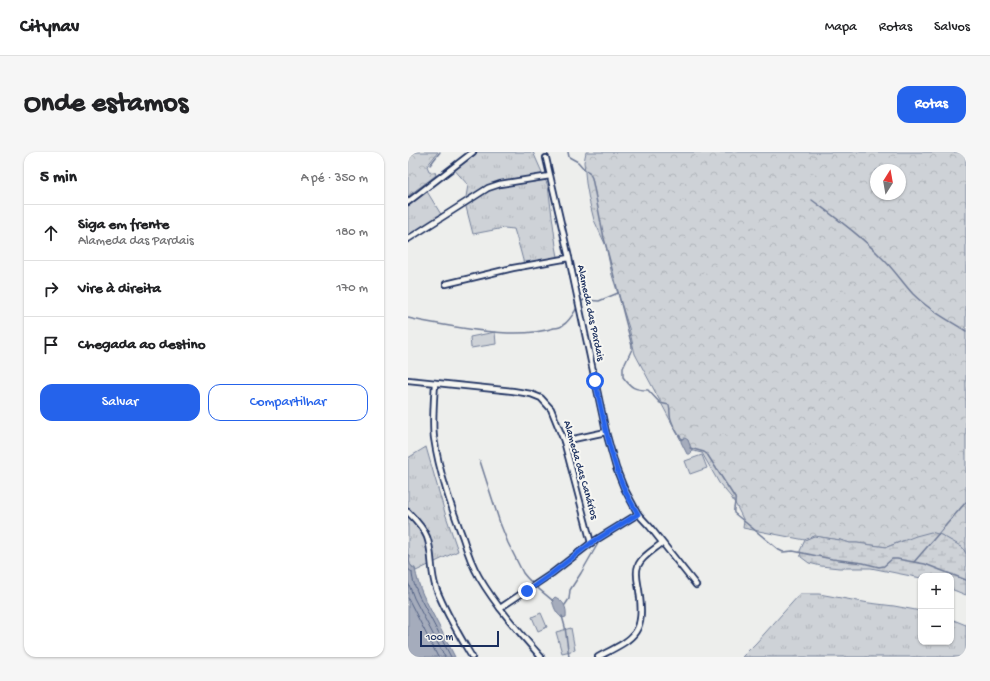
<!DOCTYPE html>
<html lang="pt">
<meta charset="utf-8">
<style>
:root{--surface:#fff;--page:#f6f6f6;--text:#202124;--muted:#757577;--line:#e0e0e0;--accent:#2563eb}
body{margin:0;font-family:"Gochi Hand",sans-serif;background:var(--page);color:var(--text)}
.controls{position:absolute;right:12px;bottom:12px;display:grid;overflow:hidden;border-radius:8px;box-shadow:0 1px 3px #0004}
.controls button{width:36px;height:36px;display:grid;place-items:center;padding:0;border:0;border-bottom:1px solid var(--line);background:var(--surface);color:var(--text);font:20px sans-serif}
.compass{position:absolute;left:462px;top:12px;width:36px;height:36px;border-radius:50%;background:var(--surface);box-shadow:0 1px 3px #0004;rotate:11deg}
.scale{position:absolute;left:12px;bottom:10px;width:79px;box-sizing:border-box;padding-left:4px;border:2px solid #1b2f5e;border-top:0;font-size:11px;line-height:14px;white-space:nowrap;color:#1b2f5e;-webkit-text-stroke:3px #f6f6f2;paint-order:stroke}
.stop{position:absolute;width:12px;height:12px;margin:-9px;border:3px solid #2563eb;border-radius:50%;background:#fff}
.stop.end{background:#2563eb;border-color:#fff;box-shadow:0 1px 4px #0008}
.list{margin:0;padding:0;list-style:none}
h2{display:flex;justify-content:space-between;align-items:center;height:52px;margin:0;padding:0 16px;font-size:17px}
h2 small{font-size:13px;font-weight:400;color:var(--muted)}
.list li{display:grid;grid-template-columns:26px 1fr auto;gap:12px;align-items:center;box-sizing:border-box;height:56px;padding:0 16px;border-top:1px solid var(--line)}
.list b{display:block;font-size:15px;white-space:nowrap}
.list p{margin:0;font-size:13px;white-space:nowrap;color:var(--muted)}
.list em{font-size:13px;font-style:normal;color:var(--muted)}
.actions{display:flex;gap:8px;padding:12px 16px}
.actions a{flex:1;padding:9px 0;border:1px solid var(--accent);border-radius:12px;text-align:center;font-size:14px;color:var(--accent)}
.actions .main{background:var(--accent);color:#fff}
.icon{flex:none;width:22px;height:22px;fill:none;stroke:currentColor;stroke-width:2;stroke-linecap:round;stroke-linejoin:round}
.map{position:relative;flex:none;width:558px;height:505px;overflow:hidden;border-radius:12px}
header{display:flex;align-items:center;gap:24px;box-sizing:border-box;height:56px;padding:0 20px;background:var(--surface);border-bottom:1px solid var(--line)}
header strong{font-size:19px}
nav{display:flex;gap:22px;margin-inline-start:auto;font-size:14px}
.intro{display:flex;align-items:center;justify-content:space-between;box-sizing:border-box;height:96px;padding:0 24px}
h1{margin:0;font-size:28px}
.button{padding:10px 18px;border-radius:12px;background:var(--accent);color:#fff;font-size:14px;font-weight:700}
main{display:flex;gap:24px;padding:0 24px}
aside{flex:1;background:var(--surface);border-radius:12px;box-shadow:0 1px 3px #0004}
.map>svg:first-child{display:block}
</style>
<header>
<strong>Citynav</strong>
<nav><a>Mapa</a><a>Rotas</a><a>Salvos</a></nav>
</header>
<div class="intro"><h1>Onde estamos</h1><a class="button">Rotas</a></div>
<main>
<aside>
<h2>5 min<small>A pé · 350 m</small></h2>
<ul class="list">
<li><svg class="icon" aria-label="ahead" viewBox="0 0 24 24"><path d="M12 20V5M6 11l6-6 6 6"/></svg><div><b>Siga em frente</b><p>Alameda das Pardais</p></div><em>180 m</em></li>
<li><svg class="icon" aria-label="right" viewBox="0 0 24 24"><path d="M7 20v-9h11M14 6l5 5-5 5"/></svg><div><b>Vire à direita</b></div><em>170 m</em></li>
<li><svg class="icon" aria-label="arrive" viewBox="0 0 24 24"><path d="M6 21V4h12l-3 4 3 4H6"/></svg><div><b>Chegada ao destino</b></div></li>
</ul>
<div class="actions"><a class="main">Salvar</a><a>Compartilhar</a></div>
</aside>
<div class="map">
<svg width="558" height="505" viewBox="0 0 558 505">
<defs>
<pattern id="grass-tufts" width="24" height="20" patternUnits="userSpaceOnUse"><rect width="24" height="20" fill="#ced2d7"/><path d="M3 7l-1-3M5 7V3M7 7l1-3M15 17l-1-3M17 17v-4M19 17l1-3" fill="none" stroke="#b0b5bb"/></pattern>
<pattern id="forest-crowns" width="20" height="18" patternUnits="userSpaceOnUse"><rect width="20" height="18" fill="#ced2d7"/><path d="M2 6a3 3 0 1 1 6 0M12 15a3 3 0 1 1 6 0" fill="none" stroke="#b0b5bb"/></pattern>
<pattern id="wetland-marsh" width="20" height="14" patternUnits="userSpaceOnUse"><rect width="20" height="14" fill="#ced2d7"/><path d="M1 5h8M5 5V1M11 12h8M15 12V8" fill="none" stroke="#b0b5bb"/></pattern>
</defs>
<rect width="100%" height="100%" fill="#edeeec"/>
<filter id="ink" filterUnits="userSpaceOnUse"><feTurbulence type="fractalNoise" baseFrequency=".025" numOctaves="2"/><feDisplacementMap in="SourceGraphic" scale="8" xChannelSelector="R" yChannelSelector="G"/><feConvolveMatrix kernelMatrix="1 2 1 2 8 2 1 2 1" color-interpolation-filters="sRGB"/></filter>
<g filter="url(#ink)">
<g fill="url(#grass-tufts)" stroke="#74809a">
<path d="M64 0H125L140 34 148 94 151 110 137 109 116 112 112 97 106 77 96 76 65 82 57 51 60 33 44 15Z"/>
<path d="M15 33 34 64 0 84V44Z"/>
<path d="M18 295 37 361 50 399 8 419 7 416C1 414 1 409 2 404L0 402V306Z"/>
<path d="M392 442H411L461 451 486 454 513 459V490H543V467L558 473V505H334L348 491Z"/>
</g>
<g fill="url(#forest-crowns)" stroke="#74809a" fill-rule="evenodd">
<path d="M0 0H30L19 14 21 19 27 20 28 23 23 27 0 44Z"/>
<path d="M178 0H558V402L555 396 533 383 494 389 479 395 449 391H442L432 388 406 384 397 388 335 376 336 369 328 353 323 345 311 331 294 301 281 298 276 294 227 202 221 176 204 123 198 94 186 68 181 48 178 31 176 10ZM468 18H492V42H468Z"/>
</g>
<path fill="url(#wetland-marsh)" stroke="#74809a" d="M523 380 533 383 549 392 555 396 558 402V443L543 437V424H513V426L463 416H431L413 414 401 411 393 405 392 399 397 388 406 384 432 388 442 391H449L479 395 508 384Z"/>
<g fill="#ced2d7" stroke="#74809a">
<path d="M87 180 88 192 63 196 62 185Z"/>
<path d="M294 303 299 316 282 322 277 309Z"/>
<path d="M133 461 139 475 130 479 124 465Z"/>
<path d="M163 476 167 498 154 501 148 480Z"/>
</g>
<g fill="#a5acbc" stroke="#6e7a96">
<path d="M277 286 280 288 284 299 283 302H279L273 290V287Z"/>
<path d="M0 402 2 404C1 410 1 414 7 417 9 426 11 434 15 443L47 505H0Z"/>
<path d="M147 445C156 449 159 456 158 465L154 466C148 461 146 456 144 448Z"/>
</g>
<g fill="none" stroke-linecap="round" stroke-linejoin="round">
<g stroke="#526184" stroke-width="1">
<path d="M0 417 4 420C4 428 8 437 11 444L43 505"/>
<path d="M0 430 6 446 37 505"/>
<path d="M0 446 30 505"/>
</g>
<g stroke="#6e7a96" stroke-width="1.5">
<path d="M160 0 161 5 170 10 177 18 181 20 184 26 196 86 224 194V197L215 216V225C223 236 227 238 240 238L252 251 261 253C262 257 262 259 262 263 263 270 269 282 274 287"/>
<path d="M22 13 32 0"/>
<path d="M404 48C428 66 453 84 473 105 485 116 494 130 505 142 520 157 540 168 558 179"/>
<path d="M173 151 174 149 176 148 191 149 210 141"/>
<path d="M0 166C12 169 24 171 36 173 69 179 115 186 146 176 149 176 153 175 155 173 162 169 166 160 170 154"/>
<path d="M282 296 296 300 299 302 327 346C328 351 325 356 326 361L371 398 375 400 385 399 424 407 455 411 471 415 476 414 484 407H489L517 412 558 428"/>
<path d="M72 309 92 371 100 391 115 421C123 432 135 440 145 449"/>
<path d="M506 410 558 350"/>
<path d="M157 453 161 447 162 438 173 421 192 388"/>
<path d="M154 464 157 475 161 505"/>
</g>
<g stroke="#1b2f5e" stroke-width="8">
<g id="street">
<path d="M138 6 161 106 198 280 208 316 216 336 230 362"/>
<path d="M0 50 65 0"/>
<path d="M0 87 80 36 92 32 142 24"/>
<path d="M38 132 105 116 161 106"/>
<path d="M0 228 105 239 123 242 133 246 143 257 156 289 183 391"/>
<path d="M27 231C26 248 24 269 26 286 31 320 43 354 55 386 59 399 64 413 71 425 88 454 111 480 133 505"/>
<path d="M156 289 198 280"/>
<path d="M0 360C7 367 15 375 19 385 25 401 22 420 28 436 37 460 51 483 64 505"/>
<path d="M92 456 143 422 183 391 230 362 242 375 288 433"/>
<path d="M190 505C226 486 238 483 231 438 230 431 227 421 230 414 233 405 247 397 254 391"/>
</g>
</g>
<use href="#street" stroke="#f6f6f2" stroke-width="4.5"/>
</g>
</g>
<g fill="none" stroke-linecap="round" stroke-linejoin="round" filter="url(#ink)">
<path stroke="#2563eb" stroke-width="5" d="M119 439 143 422 183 391 230 362C225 353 219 344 215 334 201 301 195 264 187 229"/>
</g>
<g text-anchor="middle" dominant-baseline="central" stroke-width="4" stroke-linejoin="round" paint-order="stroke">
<g font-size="11" fill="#1b2f5e" stroke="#f6f6f2">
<text transform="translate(182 161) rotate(78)">Alameda das Pardais</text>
<text transform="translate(172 318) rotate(74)">Alameda das Canários</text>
</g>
</g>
</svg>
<div class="controls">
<button>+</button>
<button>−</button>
</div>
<svg class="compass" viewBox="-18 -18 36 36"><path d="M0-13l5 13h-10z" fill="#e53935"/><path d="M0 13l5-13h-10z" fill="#757577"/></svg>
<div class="scale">100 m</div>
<div class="stop" style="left:187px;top:229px"></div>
<div class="stop end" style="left:119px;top:439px"></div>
</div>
</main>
